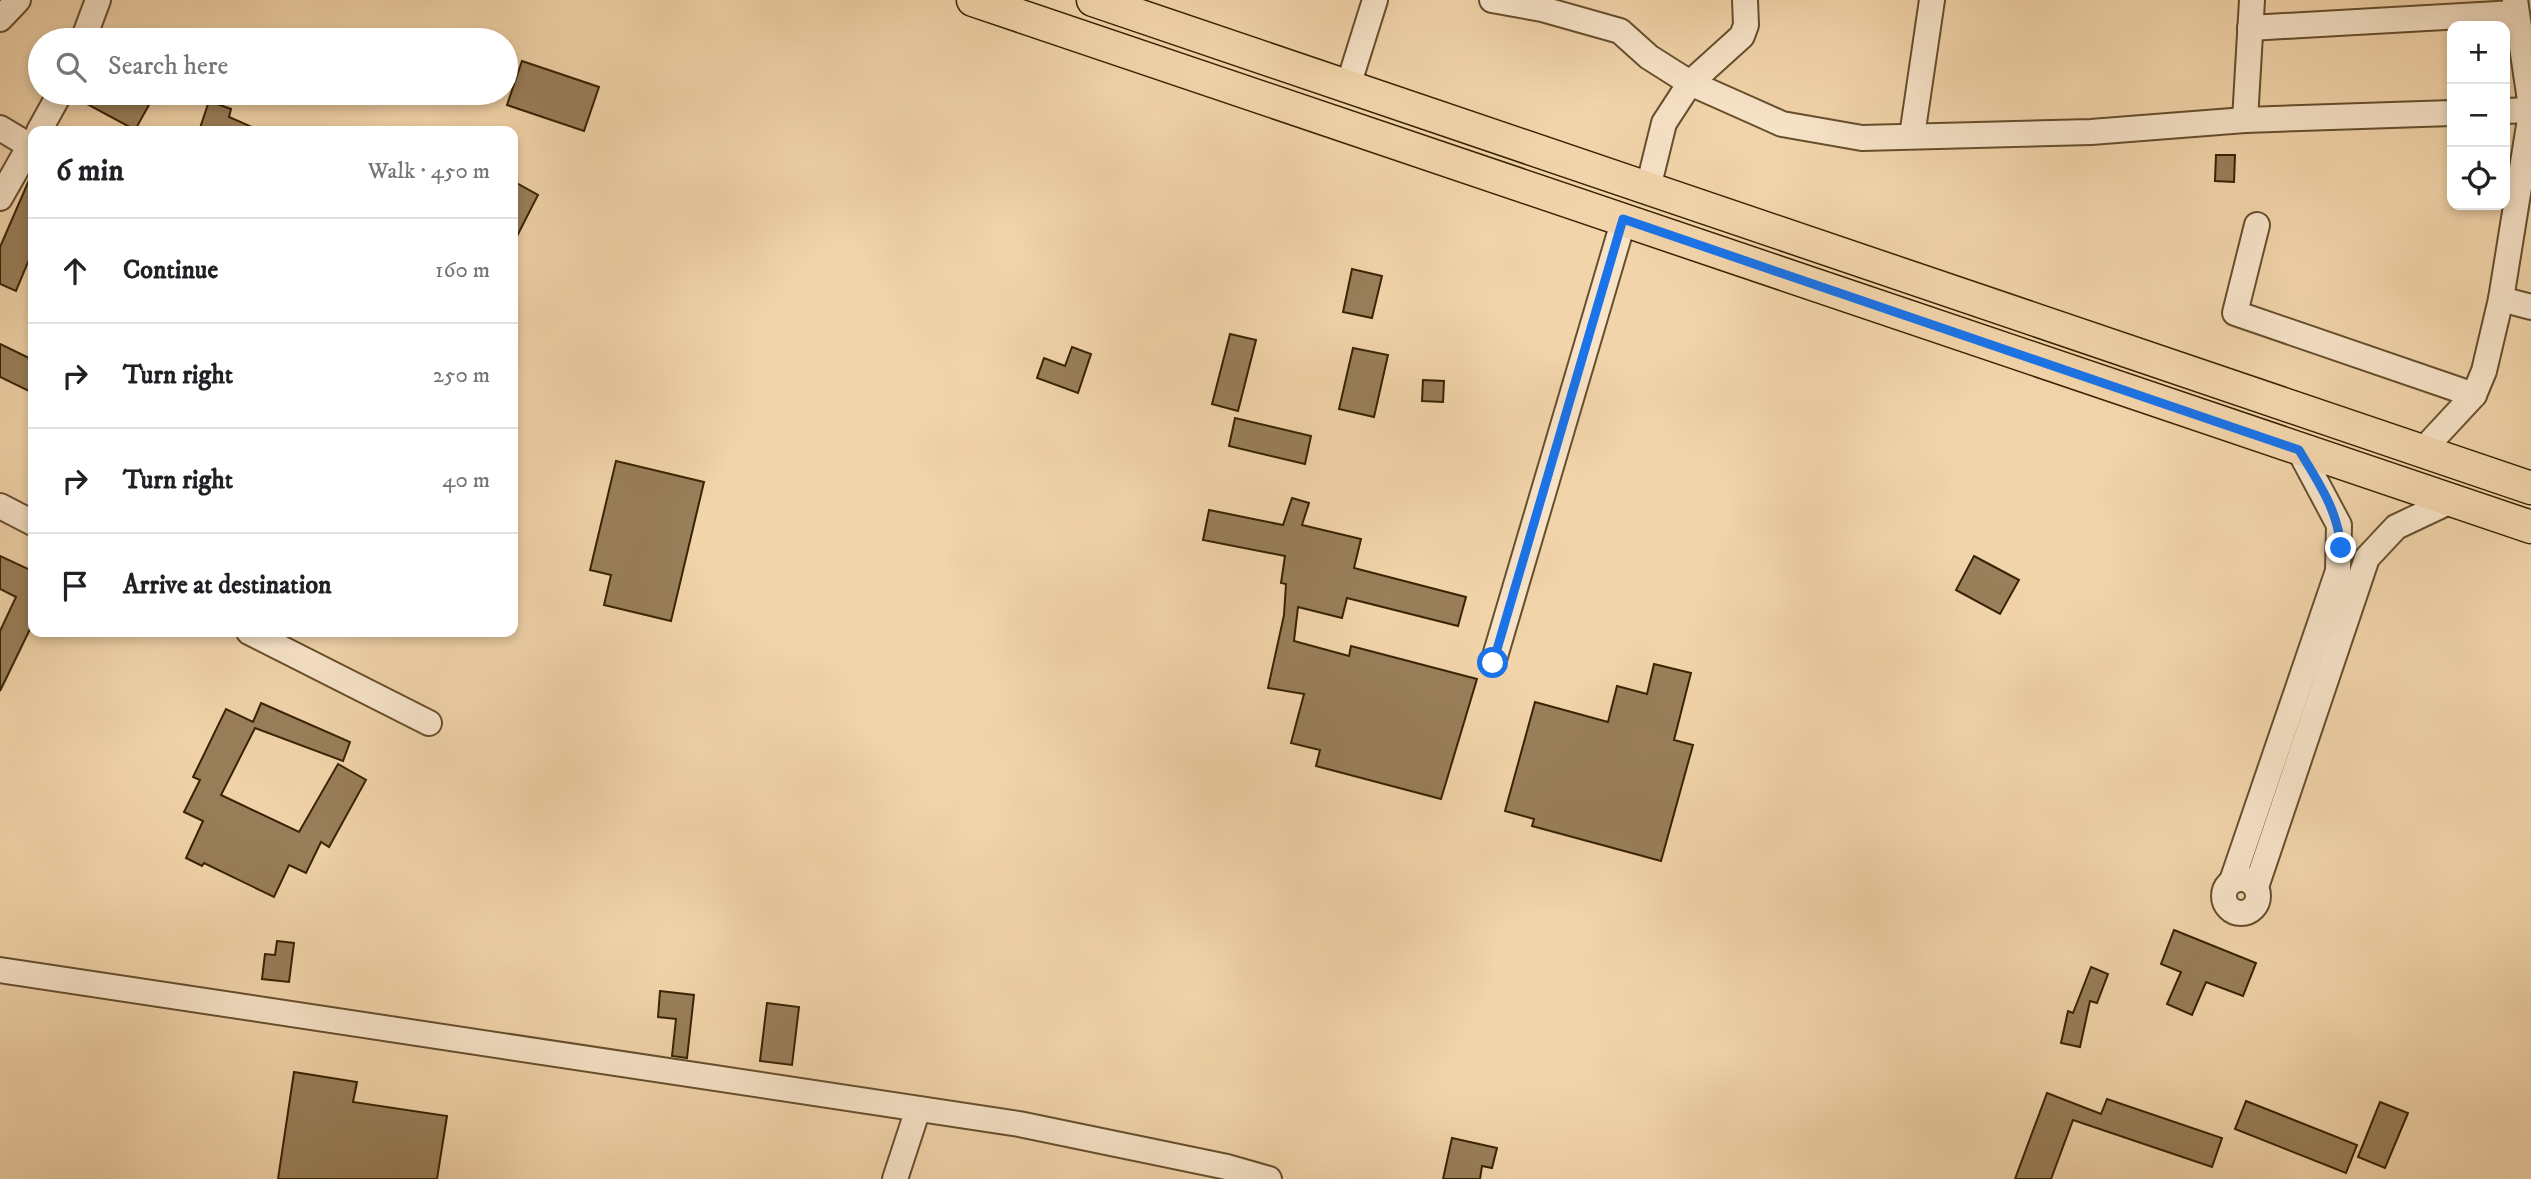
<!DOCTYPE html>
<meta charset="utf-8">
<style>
:root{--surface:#fff;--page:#f2f2f2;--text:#202124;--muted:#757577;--line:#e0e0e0}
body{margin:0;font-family:"IM FELL DW Pica",serif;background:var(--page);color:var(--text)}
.controls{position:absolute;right:21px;top:21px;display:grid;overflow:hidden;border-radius:14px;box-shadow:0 4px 10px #0003}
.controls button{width:63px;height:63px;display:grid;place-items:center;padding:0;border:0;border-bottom:2px solid var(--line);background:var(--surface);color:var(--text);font:35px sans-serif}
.stop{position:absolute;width:21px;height:21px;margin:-16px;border:5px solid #1a73e8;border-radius:50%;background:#fff}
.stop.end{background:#1a73e8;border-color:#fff;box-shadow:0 2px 7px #0008}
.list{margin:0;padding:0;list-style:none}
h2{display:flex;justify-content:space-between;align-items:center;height:91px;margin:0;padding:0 28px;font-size:30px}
h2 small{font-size:23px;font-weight:400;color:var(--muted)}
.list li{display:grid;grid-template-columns:46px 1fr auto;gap:21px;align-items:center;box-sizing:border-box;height:105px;padding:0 28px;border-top:2px solid var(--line)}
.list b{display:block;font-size:26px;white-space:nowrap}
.list em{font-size:23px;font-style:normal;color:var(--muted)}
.icon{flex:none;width:38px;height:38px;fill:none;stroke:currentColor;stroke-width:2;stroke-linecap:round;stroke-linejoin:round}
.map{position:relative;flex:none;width:2531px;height:1179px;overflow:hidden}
.search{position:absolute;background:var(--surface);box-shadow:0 4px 10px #0003;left:28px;top:28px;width:490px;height:77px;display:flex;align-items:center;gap:18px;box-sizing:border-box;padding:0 24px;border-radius:38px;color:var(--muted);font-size:26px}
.panel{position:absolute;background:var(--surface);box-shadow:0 4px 10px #0003;left:28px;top:126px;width:490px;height:511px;border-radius:14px}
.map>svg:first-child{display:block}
</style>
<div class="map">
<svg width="2531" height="1179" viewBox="0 0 2531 1179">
<rect width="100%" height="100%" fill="#f2d4aa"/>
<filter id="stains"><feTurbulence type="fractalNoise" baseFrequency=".00286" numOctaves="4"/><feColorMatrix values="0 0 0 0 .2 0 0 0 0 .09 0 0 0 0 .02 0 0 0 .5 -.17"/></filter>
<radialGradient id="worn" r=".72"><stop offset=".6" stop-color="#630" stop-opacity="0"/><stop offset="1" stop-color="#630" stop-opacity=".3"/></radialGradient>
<g fill="#997f5a" stroke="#382303" stroke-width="2">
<path d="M522 61 599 87 584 131 507 105Z"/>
<path d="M75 93H127L149 105 135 130 74 97Z"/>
<path d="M209 101 231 109 229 117 261 131H199Z"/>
<path d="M2216 155H2235L2234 182 2215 181Z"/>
<path d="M33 171V250L16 291 0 284V247Z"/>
<path d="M513 181 538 195 513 244Z"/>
<path d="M1352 269 1382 276 1372 318 1343 312Z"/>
<path d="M1230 334 1256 340 1238 411 1212 404Z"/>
<path d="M0 344 33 360V393L0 377Z"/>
<path d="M1072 347 1091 354 1078 393 1037 378 1044 358 1065 366Z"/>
<path d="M1353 348 1388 355 1374 417 1339 409Z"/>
<path d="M1423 380 1444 381 1443 402 1422 401Z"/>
<path d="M1235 418 1311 436 1305 464 1229 446Z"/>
<path d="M616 461 704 482 671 621 604 605 611 575 590 570Z"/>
<path d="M1292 498 1309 503 1302 525 1361 539 1354 568 1466 597 1458 626 1347 598 1342 618 1298 607 1294 641 1349 656 1351 646 1477 679 1441 799 1316 766 1320 750 1291 743 1304 694 1268 688 1284 615 1286 584 1281 583 1285 556 1203 540 1209 510 1283 525Z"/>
<path d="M0 556 30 570 33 563V623L0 691V631L16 597 0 589Z"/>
<path d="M1974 556 2019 580 2000 614 1956 590Z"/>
<path d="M1654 664 1691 673 1674 740 1693 745 1661 861 1532 826 1534 819 1505 811 1535 702 1608 722 1617 686 1647 694Z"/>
<path d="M261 703 350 742 343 761 255 728 221 795 299 832 338 764 366 780 329 847 321 842 306 873 289 865 274 897 204 863 202 866 186 858 203 821 184 812 200 780 193 777 226 709 253 722Z"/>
<path d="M2174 930 2256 963 2243 996 2206 982 2192 1015 2167 1004 2181 972 2161 964Z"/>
<path d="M277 941 294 943 289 982 262 979 265 954 275 955Z"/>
<path d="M2091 967 2108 974 2097 1003 2090 1001 2080 1047 2061 1043 2068 1011 2073 1013Z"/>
<path d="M660 991 694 995 687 1058 672 1056 676 1019 658 1017Z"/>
<path d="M767 1003 799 1007 792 1065 760 1061Z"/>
<path d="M294 1072 357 1082 353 1102 447 1116 437 1179H278Z"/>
<path d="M2047 1093 2101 1114 2107 1099 2222 1138 2212 1167 2073 1120 2051 1179H2015Z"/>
<path d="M2246 1101 2357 1145 2346 1173 2235 1129Z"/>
<path d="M2380 1102 2408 1113 2385 1168 2358 1157Z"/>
<path d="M1452 1138 1497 1148 1492 1168 1482 1166 1480 1179H1443Z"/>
</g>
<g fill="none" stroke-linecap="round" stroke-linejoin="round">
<g stroke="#664f2d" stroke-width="28">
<g id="minor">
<path d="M1492 0 1542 9 1620 31 1649 57 1690 83 1753 111 1782 124 1862 138 2091 132 2245 120 2452 113"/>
<path d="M2515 0 2531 107"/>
<path d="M0 19 18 0"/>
<path d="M2250 28 2515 13"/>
<path d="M83 40 98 0"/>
<path d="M1348 86 1375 0"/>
<path d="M2505 111 2531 110"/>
<path d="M2245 120 2252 0"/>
<path d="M0 128 30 146"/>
<path d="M39 131 60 93"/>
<path d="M1912 136 1932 0"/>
<path d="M1648 188 1664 123 1690 83 1742 36 1746 25 1745 0"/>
<path d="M0 198 33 140"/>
<path d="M2257 225 2235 313 2474 395"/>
<path d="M2501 299 2531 307"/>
<path d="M2422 451 2474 395 2484 371 2501 299 2531 113"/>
<path d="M0 506 33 523"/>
<path d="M249 632 429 723"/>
<path d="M1493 663 1624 219"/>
<circle cx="2241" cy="896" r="17"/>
<path d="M2232 881 2338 571 2339 525 2299 450"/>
<path d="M2256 887 2367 558 2396 527 2451 501"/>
<path d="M0 970 1019 1124 1227 1167 1269 1179"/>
<path d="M895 1179 918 1109"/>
</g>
</g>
<g stroke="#382303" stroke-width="35">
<g id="major">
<path d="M973 0 2531 527"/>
<path d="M1093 0C1572 162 2051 325 2531 488"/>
</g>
</g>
<use href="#minor" stroke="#f7e3c8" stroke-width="24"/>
<use href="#major" stroke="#f2d4aa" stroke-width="32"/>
</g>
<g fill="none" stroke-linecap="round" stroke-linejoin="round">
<path stroke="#1a73e8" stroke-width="9" d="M1493 663 1623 219 2299 450C2318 482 2338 510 2341 548"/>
</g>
<rect width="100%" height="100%" filter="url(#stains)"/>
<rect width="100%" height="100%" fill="url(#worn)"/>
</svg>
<div class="controls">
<button>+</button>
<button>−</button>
<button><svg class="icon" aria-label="locate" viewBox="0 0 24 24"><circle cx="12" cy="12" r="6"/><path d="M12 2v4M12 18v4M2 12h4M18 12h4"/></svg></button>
</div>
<div class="stop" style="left:1493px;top:663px"></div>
<div class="stop end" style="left:2341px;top:548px"></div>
<div class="search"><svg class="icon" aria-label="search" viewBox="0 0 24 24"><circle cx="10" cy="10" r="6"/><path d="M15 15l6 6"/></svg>Search here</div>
<section class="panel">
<h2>6 min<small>Walk · 450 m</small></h2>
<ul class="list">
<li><svg class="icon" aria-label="ahead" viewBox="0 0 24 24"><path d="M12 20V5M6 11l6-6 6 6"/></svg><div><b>Continue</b></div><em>160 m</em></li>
<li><svg class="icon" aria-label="right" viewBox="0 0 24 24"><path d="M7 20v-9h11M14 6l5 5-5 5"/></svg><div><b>Turn right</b></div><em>250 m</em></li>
<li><svg class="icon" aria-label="right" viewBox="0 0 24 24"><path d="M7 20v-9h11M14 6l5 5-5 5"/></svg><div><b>Turn right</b></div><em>40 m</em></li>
<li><svg class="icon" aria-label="arrive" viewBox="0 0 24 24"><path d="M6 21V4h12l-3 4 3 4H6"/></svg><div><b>Arrive at destination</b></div></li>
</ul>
</section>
</div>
